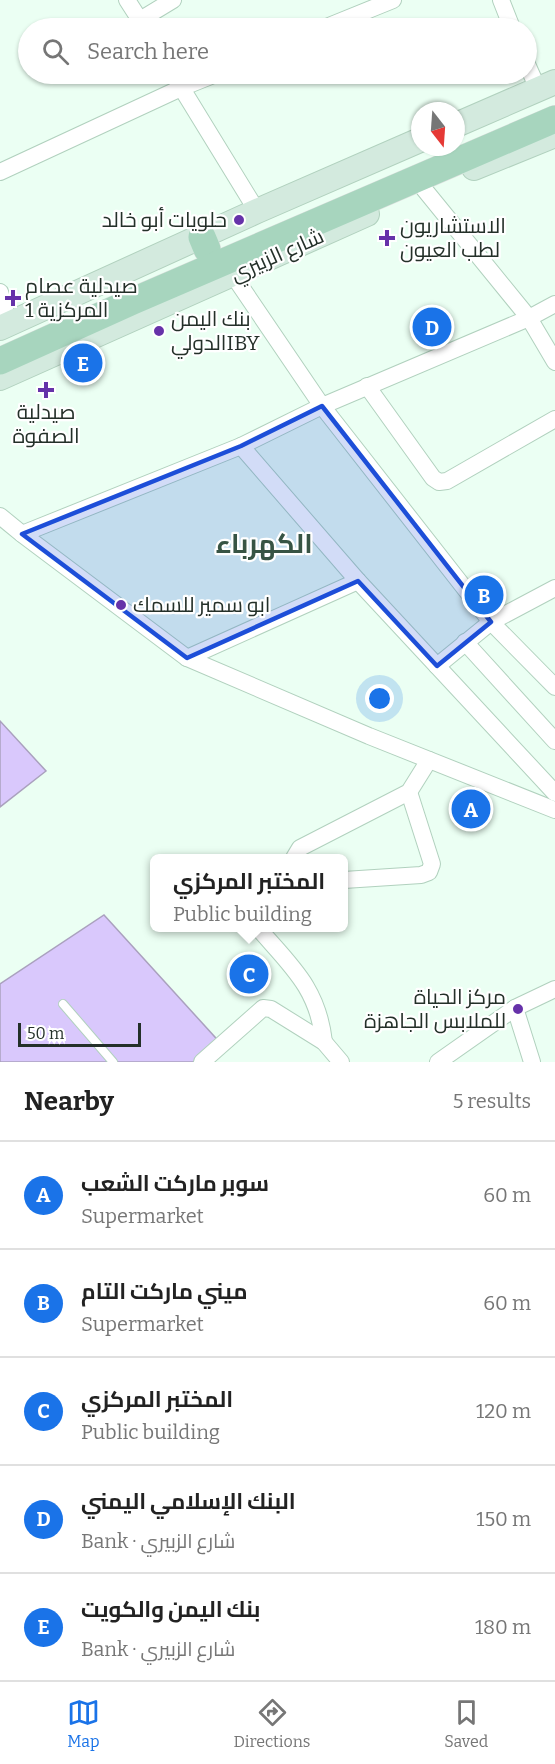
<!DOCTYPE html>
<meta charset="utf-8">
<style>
:root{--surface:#fff;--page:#f2f2f2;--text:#222;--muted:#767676;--line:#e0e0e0;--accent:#1a73e8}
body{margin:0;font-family:Bitter,Cairo,serif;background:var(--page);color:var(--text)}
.compass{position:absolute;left:411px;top:102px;width:54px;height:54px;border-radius:50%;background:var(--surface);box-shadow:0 2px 4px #0004;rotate:163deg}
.scale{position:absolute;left:18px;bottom:15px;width:123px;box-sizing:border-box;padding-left:6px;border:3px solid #243029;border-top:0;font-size:16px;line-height:21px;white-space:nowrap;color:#243029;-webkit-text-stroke:4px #fff;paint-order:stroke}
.you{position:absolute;left:380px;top:699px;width:21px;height:21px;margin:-15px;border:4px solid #fff;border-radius:50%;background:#1a73e8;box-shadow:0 0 0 9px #1a73e833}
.badge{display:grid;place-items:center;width:39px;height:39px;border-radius:50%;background:var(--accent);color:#fff;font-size:20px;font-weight:700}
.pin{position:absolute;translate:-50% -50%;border:3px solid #fff;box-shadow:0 2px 6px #0006}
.popup{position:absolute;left:150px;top:854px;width:198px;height:78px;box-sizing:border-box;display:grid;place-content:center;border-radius:9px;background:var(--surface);filter:drop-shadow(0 2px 4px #0005);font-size:20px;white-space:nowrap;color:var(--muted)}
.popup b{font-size:22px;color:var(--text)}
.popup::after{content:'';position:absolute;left:50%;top:100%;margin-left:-12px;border:12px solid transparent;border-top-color:var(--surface)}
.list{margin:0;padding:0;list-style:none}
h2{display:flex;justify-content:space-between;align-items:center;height:78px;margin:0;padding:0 24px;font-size:26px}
h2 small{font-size:20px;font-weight:400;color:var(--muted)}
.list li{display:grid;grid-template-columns:39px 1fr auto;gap:18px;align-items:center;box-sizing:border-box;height:108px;padding:0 24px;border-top:2px solid var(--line)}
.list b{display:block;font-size:22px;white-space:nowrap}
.list p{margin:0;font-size:20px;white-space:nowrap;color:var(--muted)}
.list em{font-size:20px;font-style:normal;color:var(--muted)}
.icon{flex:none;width:33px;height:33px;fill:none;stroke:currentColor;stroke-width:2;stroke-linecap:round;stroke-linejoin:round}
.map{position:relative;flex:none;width:555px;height:1062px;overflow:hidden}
.search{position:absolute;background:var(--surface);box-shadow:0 2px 4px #0004;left:18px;right:18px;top:18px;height:66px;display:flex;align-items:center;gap:15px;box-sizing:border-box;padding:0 21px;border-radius:33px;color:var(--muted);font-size:22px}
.sheet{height:618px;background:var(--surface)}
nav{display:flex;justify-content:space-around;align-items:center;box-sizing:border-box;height:84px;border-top:2px solid var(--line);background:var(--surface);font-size:16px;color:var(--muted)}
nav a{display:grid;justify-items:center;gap:3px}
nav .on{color:var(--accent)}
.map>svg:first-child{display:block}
</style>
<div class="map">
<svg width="555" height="1062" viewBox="0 0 555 1062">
<rect width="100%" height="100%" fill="#ebfff3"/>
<g fill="#d9c8fc" stroke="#aaa1be" stroke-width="1.5">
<path d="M0 721 46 771 0 807Z"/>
<path d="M104 915 224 1047 204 1062H0V984Z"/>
</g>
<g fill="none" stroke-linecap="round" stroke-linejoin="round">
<g stroke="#b1d1be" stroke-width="10">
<path id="lane" d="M63 1004 113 1062"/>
</g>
<g stroke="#b1d1be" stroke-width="18">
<g id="street">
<path d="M127 0 145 28"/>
<path d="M501 0 512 28"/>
<path d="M140 20 173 0"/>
<path d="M324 28 393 0"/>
<path d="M526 62 538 89"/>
<path d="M173 74 257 211"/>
<path d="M0 172 181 88 216 74"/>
<path d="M424 189 529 318 555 362"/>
<path d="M233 275 322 406 491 622 555 687"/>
<path d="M0 292 9 324"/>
<path d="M367 386 433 478 439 482 447 481 555 419"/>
<path d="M241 446 358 581 555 793"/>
<path d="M0 516 22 534 187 658 369 736 555 810"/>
<path d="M22 534 241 446 322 406 529 318 555 304"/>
<path d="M465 642 555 741"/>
<path d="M187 658 358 581"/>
<path d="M437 666 491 622 555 588"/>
<path d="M294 858 300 848 409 792 429 760"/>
<path d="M344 880 421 875 429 872 432 864 409 792"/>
<path d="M258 928C291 966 318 988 324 1042"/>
<path d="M515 1008 532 1062"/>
<path d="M202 1062 263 1008 271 1009 324 1042 341 1062"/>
<path d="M438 1062 515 1008 555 989"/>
</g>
</g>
<g stroke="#b1d1be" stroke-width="26">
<g id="secondary">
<path d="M456 125 555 82"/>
<path d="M474 168 555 135"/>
<path d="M0 328 257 211 420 140"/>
<path d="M0 378 367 214"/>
</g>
</g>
<g stroke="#e0e2e1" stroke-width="28">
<g id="primary">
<path d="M202 237 207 249"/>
<path d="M0 361 133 301 555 119"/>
</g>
</g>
<use href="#lane" stroke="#fff" stroke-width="8"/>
<use href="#street" stroke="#fff" stroke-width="16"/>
<use href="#secondary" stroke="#d3eade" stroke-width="24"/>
<use href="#primary" stroke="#a7d5be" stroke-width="27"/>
</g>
<path fill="#1d4ed8" fill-opacity="0.2" stroke="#1d4ed8" stroke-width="4.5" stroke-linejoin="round" d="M322 406 491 622 437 666 358 581 187 658 22 534 241 446Z"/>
<g fill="#6632a9" stroke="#fff" stroke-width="2">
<circle cx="239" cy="220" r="6"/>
<path d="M384 229h6v6h6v6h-6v6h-6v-6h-6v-6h6z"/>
<path d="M10 289h6v6h6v6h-6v6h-6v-6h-6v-6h6z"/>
<circle cx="159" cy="331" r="6"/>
<path d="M43 381h6v6h6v6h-6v6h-6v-6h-6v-6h6z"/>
<circle cx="121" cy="605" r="6"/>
<circle cx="518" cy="1009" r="6"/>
</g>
<g text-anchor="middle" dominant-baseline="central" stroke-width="4.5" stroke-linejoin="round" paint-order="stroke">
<g font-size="21" fill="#243029" stroke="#fff" text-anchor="start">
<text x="227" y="220" text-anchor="end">حلويات أبو خالد</text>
<text x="400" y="226">الاستشاريون<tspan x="400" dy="24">لطب العيون</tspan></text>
<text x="25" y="286">صيدلية عصام<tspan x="25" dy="24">المركزية 1</tspan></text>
<text x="171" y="319">بنك اليمن<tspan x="171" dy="24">الدوليIBY</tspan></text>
<text x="46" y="412" text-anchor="middle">صيدلية<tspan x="46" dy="24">الصفوة</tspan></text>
<text x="133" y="605">ابو سمير للسمك</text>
<text x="506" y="997" text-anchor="end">مركز الحياة<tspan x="506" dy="24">للملابس الجاهزة</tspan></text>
</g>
<g font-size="21" fill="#243029" stroke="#fff">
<text transform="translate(277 255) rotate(-24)">شارع الزبيري</text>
</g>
<g font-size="27" font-weight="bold" fill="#375444" stroke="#fff">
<text x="264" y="544">الكهرباء</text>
</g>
</g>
</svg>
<svg class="compass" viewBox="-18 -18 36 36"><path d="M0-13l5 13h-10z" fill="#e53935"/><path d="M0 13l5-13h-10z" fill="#767676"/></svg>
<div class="scale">50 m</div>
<div class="you"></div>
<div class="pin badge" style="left:471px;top:809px">A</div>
<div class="pin badge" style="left:484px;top:595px">B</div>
<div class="pin badge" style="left:249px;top:974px">C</div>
<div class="popup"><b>المختبر المركزي</b>Public building</div>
<div class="pin badge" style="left:432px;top:327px">D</div>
<div class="pin badge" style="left:83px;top:363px">E</div>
<div class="search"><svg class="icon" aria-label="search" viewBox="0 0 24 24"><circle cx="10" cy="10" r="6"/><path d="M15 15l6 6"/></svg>Search here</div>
</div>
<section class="sheet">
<h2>Nearby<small>5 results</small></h2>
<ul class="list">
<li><span class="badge">A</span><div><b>سوبر ماركت الشعب</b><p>Supermarket</p></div><em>60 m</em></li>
<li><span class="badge">B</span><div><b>ميني ماركت التام</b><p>Supermarket</p></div><em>60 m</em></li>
<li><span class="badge">C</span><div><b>المختبر المركزي</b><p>Public building</p></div><em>120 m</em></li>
<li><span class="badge">D</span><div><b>البنك الإسلامي اليمني</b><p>Bank · شارع الزبيري</p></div><em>150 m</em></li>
<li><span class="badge">E</span><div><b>بنك اليمن والكويت</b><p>Bank · شارع الزبيري</p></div><em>180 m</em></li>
</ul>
</section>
<nav>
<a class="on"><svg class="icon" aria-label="map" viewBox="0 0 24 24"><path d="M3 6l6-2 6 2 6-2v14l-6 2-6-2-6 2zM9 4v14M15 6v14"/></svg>Map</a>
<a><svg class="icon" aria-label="directions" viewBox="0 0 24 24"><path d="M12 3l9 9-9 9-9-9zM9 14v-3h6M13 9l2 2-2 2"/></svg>Directions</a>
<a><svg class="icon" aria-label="saved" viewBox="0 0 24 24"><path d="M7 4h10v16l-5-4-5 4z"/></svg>Saved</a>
</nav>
